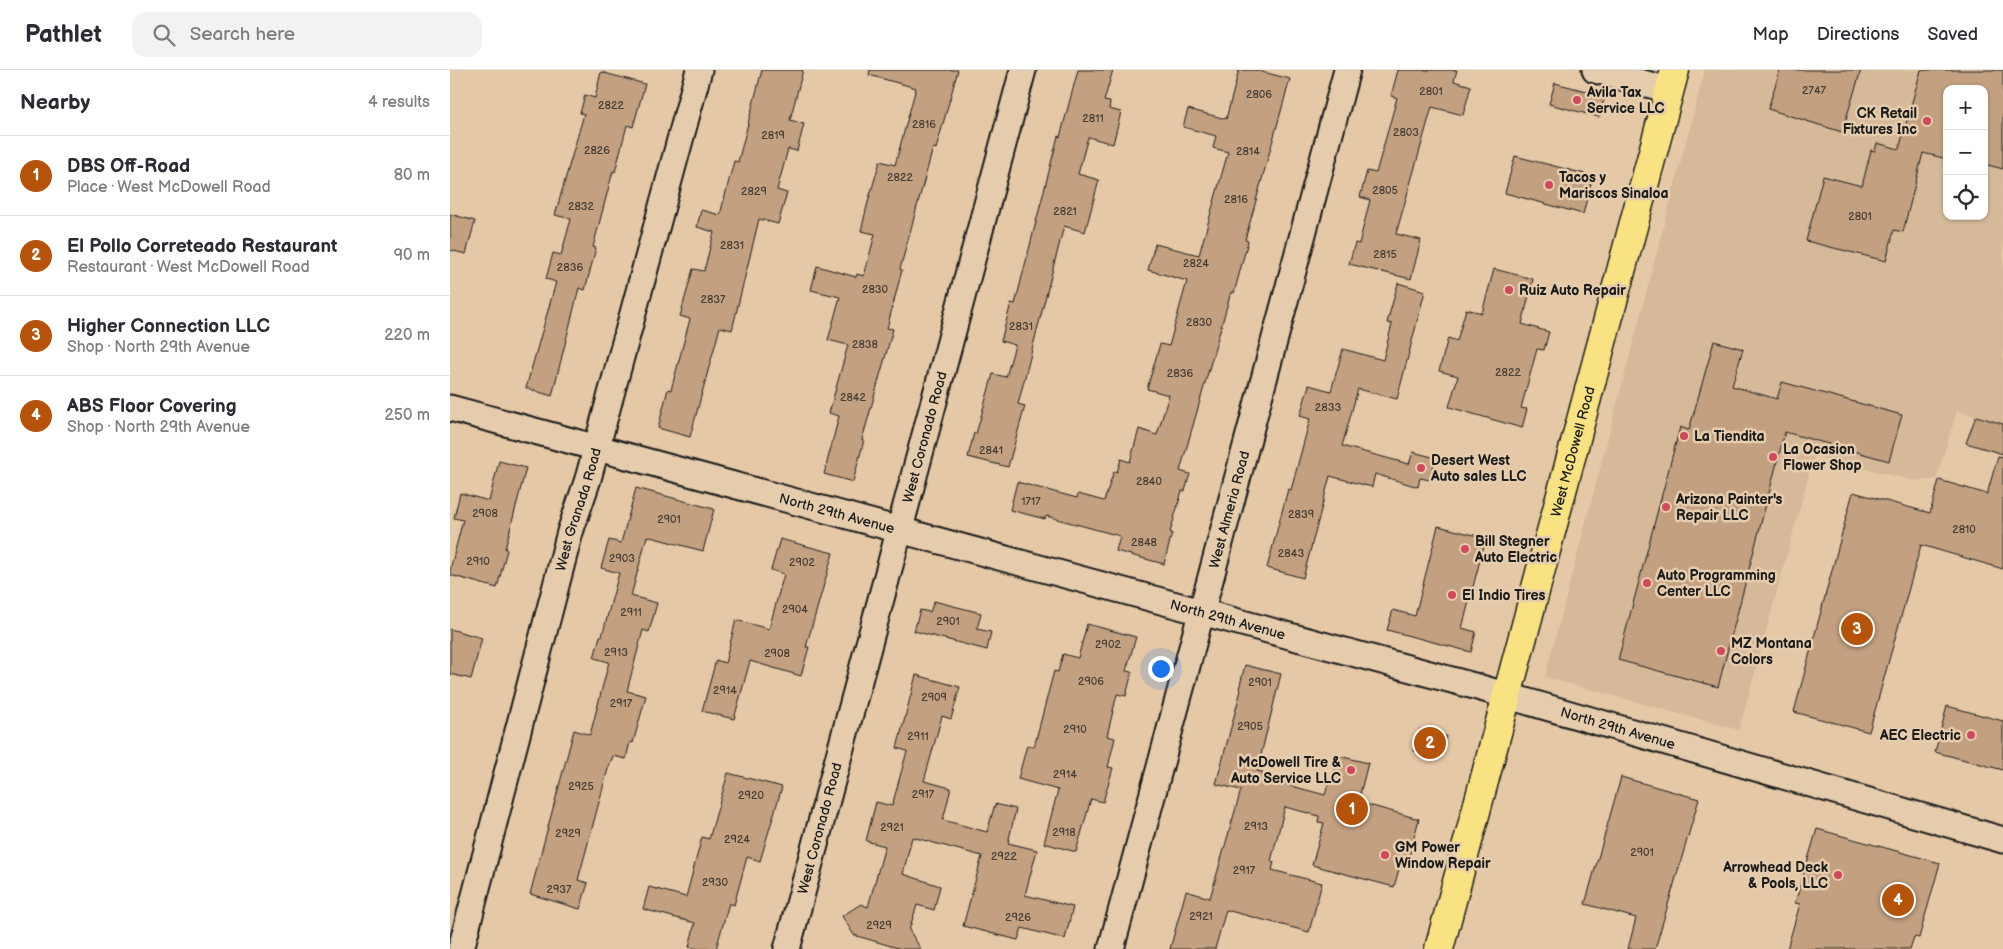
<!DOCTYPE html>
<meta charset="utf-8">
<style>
:root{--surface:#fff;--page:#f2f2f3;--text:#2b2b33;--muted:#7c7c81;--line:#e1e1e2;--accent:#b45309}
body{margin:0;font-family:"Balsamiq Sans",sans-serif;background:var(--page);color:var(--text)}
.controls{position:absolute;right:15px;top:15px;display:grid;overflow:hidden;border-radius:10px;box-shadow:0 1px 4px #0004}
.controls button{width:45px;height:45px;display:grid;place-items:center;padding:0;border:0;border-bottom:1px solid var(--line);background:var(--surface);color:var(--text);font:25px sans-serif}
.you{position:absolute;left:710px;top:598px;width:18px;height:18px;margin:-12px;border:4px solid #fff;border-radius:50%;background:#1a73e8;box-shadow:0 0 0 8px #1a73e833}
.badge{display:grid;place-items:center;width:32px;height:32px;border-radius:50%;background:var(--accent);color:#fff;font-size:16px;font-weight:700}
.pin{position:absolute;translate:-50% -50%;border:2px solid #fff;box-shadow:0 1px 5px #0006}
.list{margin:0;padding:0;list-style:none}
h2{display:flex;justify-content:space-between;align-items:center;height:65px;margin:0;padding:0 20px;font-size:21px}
h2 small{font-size:16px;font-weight:400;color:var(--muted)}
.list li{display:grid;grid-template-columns:32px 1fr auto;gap:15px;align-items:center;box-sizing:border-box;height:80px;padding:0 20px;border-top:1px solid var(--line)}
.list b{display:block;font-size:19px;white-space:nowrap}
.list p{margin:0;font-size:16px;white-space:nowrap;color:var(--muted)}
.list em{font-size:16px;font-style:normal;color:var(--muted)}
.icon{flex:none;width:28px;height:28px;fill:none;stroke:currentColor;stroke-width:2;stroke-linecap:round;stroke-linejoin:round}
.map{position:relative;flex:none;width:1553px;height:879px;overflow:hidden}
header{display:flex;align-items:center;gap:30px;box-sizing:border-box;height:70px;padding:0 25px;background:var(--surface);border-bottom:1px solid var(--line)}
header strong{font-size:24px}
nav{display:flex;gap:28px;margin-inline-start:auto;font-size:18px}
.search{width:350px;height:45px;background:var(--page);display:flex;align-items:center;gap:12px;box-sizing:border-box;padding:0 18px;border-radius:15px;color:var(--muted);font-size:19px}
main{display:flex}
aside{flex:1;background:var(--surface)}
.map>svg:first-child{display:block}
</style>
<header>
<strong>Pathlet</strong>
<div class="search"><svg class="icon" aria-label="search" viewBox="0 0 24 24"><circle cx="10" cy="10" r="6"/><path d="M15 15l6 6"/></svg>Search here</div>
<nav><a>Map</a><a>Directions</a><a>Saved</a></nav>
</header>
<main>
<aside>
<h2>Nearby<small>4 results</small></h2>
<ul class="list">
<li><span class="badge">1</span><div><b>DBS Off-Road</b><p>Place · West McDowell Road</p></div><em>80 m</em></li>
<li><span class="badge">2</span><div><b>El Pollo Correteado Restaurant</b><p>Restaurant · West McDowell Road</p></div><em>90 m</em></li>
<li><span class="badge">3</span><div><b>Higher Connection LLC</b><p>Shop · North 29th Avenue</p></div><em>220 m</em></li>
<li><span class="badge">4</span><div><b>ABS Floor Covering</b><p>Shop · North 29th Avenue</p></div><em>250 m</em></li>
</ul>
</aside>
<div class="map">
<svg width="1553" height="879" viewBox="0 0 1553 879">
<rect width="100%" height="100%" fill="#e5c8a6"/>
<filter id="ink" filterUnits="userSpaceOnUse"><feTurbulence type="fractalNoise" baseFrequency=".02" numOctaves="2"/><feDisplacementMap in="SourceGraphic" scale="10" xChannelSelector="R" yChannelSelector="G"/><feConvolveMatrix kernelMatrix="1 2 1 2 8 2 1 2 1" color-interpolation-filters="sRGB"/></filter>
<g filter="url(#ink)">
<path fill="#d6b998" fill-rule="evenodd" d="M1255 0H1553V354L1507 341 1486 409 1465 411 1364 386 1289 660 1095 607ZM1497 19H1534V146H1497Z"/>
<g fill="#c2a080" stroke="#1c1c1c">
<path d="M312 0H353L340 50 354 54 347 81 338 79 327 120 337 123 328 154 309 149 282 260 270 257 240 367 208 358 218 319 221 320 240 249 230 246 243 199 254 201 264 162 247 157 251 140 270 145 284 91 288 92Z"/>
<path d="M420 0H508L486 79 483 78 450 199 452 200 437 258 443 259 412 370H414L403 412 374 404 389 346 379 343 398 275 378 270 390 227 361 220 367 196 406 207 407 204 414 206 425 164 411 161 418 132 430 91 445 95 466 18 419 5Z"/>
<path d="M628 0H663L654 31 660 32 659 39 671 42 663 74 638 67 628 104 649 110 635 162 614 156 568 334 575 336 558 397 518 387 524 363 526 364 543 304 556 307 565 275 551 271 561 233 565 234 608 66 610 67Z"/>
<path d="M789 0H805L840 9 795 170 798 171 784 223 781 222 730 401 740 404 735 421H732L720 462 722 463 714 494 666 481 670 466 596 446 595 449 560 440 567 412 627 428 628 424 654 431 664 401 667 402 671 389 680 392 689 359 707 365 719 325 697 319 710 274 719 276 737 211 698 200 705 174 749 185 778 82 763 78 766 66 733 57 738 39 776 49Z"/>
<path d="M948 0H1007L1004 11 1021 16 1013 45 982 37 946 164 971 170 961 209 899 194 905 173 909 174 920 130 910 127 917 101 926 103 947 28 941 26Z"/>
<path d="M1330 0H1411L1392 62 1318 39Z"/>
<path d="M1471 0H1553V99L1534 94V19H1497V89L1473 83 1453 162 1444 160 1436 191 1356 171 1373 106 1412 116 1421 80 1425 81 1427 73 1449 79Z"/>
<path d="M151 2 195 14 183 57 177 55 165 102 163 101 143 177 146 178 135 220 129 218 102 326 76 318 106 212 96 209 103 183 111 185 121 149 105 145 134 44 130 43 135 25 145 28Z"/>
<path d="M1105 13 1155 26 1149 47 1099 34Z"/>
<path d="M1065 86 1143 106 1133 144 1055 123Z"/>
<path d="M0 144 25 151 16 184 0 180Z"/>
<path d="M1044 199 1083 209 1072 254 1099 262 1094 280 1087 279 1071 338 1077 339 1072 358 999 337 1008 306 989 301 998 268 1007 271 1016 239 1032 243Z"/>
<path d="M948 213 975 221 947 329 908 319 892 376 959 394 963 382 986 388 980 410 970 408 968 417 925 404 922 417 880 406 853 508 817 498 838 419 841 420 860 349 850 346 859 315 881 321 893 279 933 290 942 254 937 253Z"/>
<path d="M1264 271 1293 279 1282 316 1327 329 1332 312 1452 345 1439 391 1335 362 1268 617 1168 590 1230 357 1239 360Z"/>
<path d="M1526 346 1553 354V384L1516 373Z"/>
<path d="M1548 386 1553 387V499L1471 475 1419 662 1344 642 1403 422 1480 443 1489 410 1537 424Z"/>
<path d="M49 391 76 398 55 479 57 480 47 518 0 505V500L13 450 4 448 10 423 39 431Z"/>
<path d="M186 418 264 439 253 481 197 466 181 526 207 533 199 562 193 560 177 621 196 626 183 673 180 672 176 689 163 686 158 699 128 810 138 813 130 839 80 824 124 660 140 665 159 592 144 588 150 566H152L169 503 151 498 159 470 171 473Z"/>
<path d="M988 456 1036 468 1012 558 1026 562 1021 582 937 560 943 540 965 546Z"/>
<path d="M330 469 383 483 356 577H359L351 606 300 591 284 649 252 641 266 590 275 593 286 550 319 559 334 504 321 500Z"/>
<path d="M484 531 531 543 527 559 541 562 537 580 464 561 470 540 480 542Z"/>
<path d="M637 554 686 567 676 601 682 602 676 626 667 624 657 666 665 668 658 697 663 698 653 732 641 729 626 782 594 773 608 720 568 709 577 675 584 677 604 601 608 602 613 584 628 588Z"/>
<path d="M0 559 32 568 21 609 0 604Z"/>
<path d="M795 595 831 604 807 701 813 702 812 708 875 725 878 714 881 715 889 686 918 693 908 732 969 749 957 794 951 792 944 817 862 795 874 753 868 752 869 746 835 737 821 791 824 792 822 800 872 813 859 862 776 840 765 879H720L736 821 760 828 791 720 766 714 791 620 789 619Z"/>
<path d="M466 605 510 617 501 649 492 646 474 711 501 718 493 750 537 762 545 734 566 739 558 773 587 780 575 825 623 837 615 869 572 858 568 870 513 856 532 786 462 767 453 804 490 816 484 840 467 835 459 860 471 879H451L404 865 392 846 411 834 418 837 435 776 416 771 426 732 442 736 457 681 447 678Z"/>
<path d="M1497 636 1553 651V700L1485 682Z"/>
<path d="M970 659 996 666 990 688 964 681Z"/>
<path d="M278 703 332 717 310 791 297 787 284 835 279 833 266 879H248L239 877 245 853 193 839 199 817 236 827 252 767 259 769Z"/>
<path d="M1171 707 1249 729 1205 879H1178L1186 848 1135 834Z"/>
<path d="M1367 759 1490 793 1469 868 1464 867 1460 879H1337L1350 834 1345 833Z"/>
</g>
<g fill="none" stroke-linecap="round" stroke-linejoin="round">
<g stroke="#1c1c1c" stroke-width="29">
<g id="street">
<path d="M1145 0 1219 20"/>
<path id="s1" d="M0 338 1024 616 1553 770"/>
<path id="s2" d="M11 879 120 462 138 409 249 0"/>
<path id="s3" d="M337 879 573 0"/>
<path id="s4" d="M661 879 897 0"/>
</g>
</g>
<g stroke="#1c1c1c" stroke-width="31">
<g id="primary">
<path id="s5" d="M989 879 1225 0"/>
</g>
</g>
<use href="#street" stroke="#e5ccad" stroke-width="25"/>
<use href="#primary" stroke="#f8e281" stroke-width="28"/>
</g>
</g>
<g fill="#d1495b" stroke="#e5ccad" stroke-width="2">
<circle cx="1127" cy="30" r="5"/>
<circle cx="1477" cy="51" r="5"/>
<circle cx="1099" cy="115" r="5"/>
<circle cx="1059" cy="220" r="5"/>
<circle cx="1234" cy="366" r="5"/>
<circle cx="1323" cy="387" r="5"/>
<circle cx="971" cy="398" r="5"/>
<circle cx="1216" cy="437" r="5"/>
<circle cx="1015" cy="479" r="5"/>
<circle cx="1197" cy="513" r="5"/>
<circle cx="1002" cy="525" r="5"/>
<circle cx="1271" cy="581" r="5"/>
<circle cx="1521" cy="665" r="5"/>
<circle cx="901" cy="700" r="5"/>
<circle cx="935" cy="785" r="5"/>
<circle cx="1388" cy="805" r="5"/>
</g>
<g text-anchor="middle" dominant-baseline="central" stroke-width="5" stroke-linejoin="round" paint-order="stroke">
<g font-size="11" fill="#463d35">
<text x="1364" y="20">2747</text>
<text x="981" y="21">2801</text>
<text x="809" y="24">2806</text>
<text x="161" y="35">2822</text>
<text x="643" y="48">2811</text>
<text x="474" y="54">2816</text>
<text x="956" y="62">2803</text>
<text x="323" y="65">2819</text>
<text x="147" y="80">2826</text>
<text x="798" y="81">2814</text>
<text x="450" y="107">2822</text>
<text x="935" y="120">2805</text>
<text x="304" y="121">2829</text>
<text x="786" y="129">2816</text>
<text x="131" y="136">2832</text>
<text x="615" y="141">2821</text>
<text x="1410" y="146">2801</text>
<text x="282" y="175">2831</text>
<text x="935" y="184">2815</text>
<text x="746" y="193">2824</text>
<text x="120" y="197">2836</text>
<text x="425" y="219">2830</text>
<text x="263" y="229">2837</text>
<text x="749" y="252">2830</text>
<text x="571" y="256">2831</text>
<text x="415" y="274">2838</text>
<text x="1058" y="302">2822</text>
<text x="730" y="303">2836</text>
<text x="403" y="327">2842</text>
<text x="878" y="337">2833</text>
<text x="541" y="380">2841</text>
<text x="699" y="411">2840</text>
<text x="581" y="431">1717</text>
<text x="35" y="443">2908</text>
<text x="851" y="444">2839</text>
<text x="219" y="449">2901</text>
<text x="1514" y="459">2810</text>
<text x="694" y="472">2848</text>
<text x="841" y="483">2843</text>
<text x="172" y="488">2903</text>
<text x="28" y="491">2910</text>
<text x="352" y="492">2902</text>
<text x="345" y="539">2904</text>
<text x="181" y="542">2911</text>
<text x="498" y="551">2901</text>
<text x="658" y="574">2902</text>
<text x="166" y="582">2913</text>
<text x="327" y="583">2908</text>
<text x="641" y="611">2906</text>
<text x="810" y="612">2901</text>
<text x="275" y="620">2914</text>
<text x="484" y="627">2909</text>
<text x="171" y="633">2917</text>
<text x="800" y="656">2905</text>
<text x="625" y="659">2910</text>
<text x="468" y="666">2911</text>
<text x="615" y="704">2914</text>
<text x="131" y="716">2925</text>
<text x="473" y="724">2917</text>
<text x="301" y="725">2920</text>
<text x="806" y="756">2913</text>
<text x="442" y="757">2921</text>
<text x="614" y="762">2918</text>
<text x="118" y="763">2929</text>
<text x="287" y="769">2924</text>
<text x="1192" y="782">2901</text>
<text x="554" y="786">2922</text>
<text x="794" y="800">2917</text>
<text x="265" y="812">2930</text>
<text x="109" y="819">2937</text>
<text x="751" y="846">2921</text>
<text x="568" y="847">2926</text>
<text x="429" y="855">2929</text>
</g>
<g font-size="14" font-weight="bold" fill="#1c1c1c" stroke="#e5ccad" text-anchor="start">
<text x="1137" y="22">Avila Tax<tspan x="1137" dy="16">Service LLC</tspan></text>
<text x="1467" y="43" text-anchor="end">CK Retail<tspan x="1467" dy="16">Fixtures Inc</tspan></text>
<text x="1109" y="107">Tacos y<tspan x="1109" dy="16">Mariscos Sinaloa</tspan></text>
<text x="1069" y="220">Ruiz Auto Repair</text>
<text x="1244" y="366">La Tiendita</text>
<text x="1333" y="379">La Ocasion<tspan x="1333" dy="16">Flower Shop</tspan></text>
<text x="981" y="390">Desert West<tspan x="981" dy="16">Auto sales LLC</tspan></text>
<text x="1226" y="429">Arizona Painter's<tspan x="1226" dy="16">Repair LLC</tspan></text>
<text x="1025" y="471">Bill Stegner<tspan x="1025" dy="16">Auto Electric</tspan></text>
<text x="1207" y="505">Auto Programming<tspan x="1207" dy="16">Center LLC</tspan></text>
<text x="1012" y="525">El Indio Tires</text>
<text x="1281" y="573">MZ Montana<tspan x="1281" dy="16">Colors</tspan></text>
<text x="1511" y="665" text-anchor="end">AEC Electric</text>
<text x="891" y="692" text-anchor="end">McDowell Tire &amp;<tspan x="891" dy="16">Auto Service LLC</tspan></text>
<text x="945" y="777">GM Power<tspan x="945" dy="16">Window Repair</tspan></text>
<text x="1378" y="797" text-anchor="end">Arrowhead Deck<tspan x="1378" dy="16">&amp; Pools, LLC</tspan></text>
</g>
<g font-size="14" fill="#1c1c1c" stroke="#e5ccad">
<text stroke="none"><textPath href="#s3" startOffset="530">West Coronado Road</textPath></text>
<text stroke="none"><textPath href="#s5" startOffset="515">West McDowell Road</textPath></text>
<text stroke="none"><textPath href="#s2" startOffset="455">West Granada Road</textPath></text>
<text stroke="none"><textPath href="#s4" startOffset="455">West Almeria Road</textPath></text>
<text stroke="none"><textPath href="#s1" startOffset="401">North 29th Avenue</textPath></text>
<text stroke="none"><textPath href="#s1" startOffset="806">North 29th Avenue</textPath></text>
<text stroke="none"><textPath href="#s1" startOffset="1211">North 29th Avenue</textPath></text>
<text stroke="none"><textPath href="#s3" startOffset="125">West Coronado Road</textPath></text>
</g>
</g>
</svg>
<div class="controls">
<button>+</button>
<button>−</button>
<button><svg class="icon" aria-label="locate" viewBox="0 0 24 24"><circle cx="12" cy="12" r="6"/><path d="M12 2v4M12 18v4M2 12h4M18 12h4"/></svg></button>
</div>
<div class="you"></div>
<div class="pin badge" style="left:902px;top:739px">1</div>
<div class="pin badge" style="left:980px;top:673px">2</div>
<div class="pin badge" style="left:1407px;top:559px">3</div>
<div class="pin badge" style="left:1448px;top:830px">4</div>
</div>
</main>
